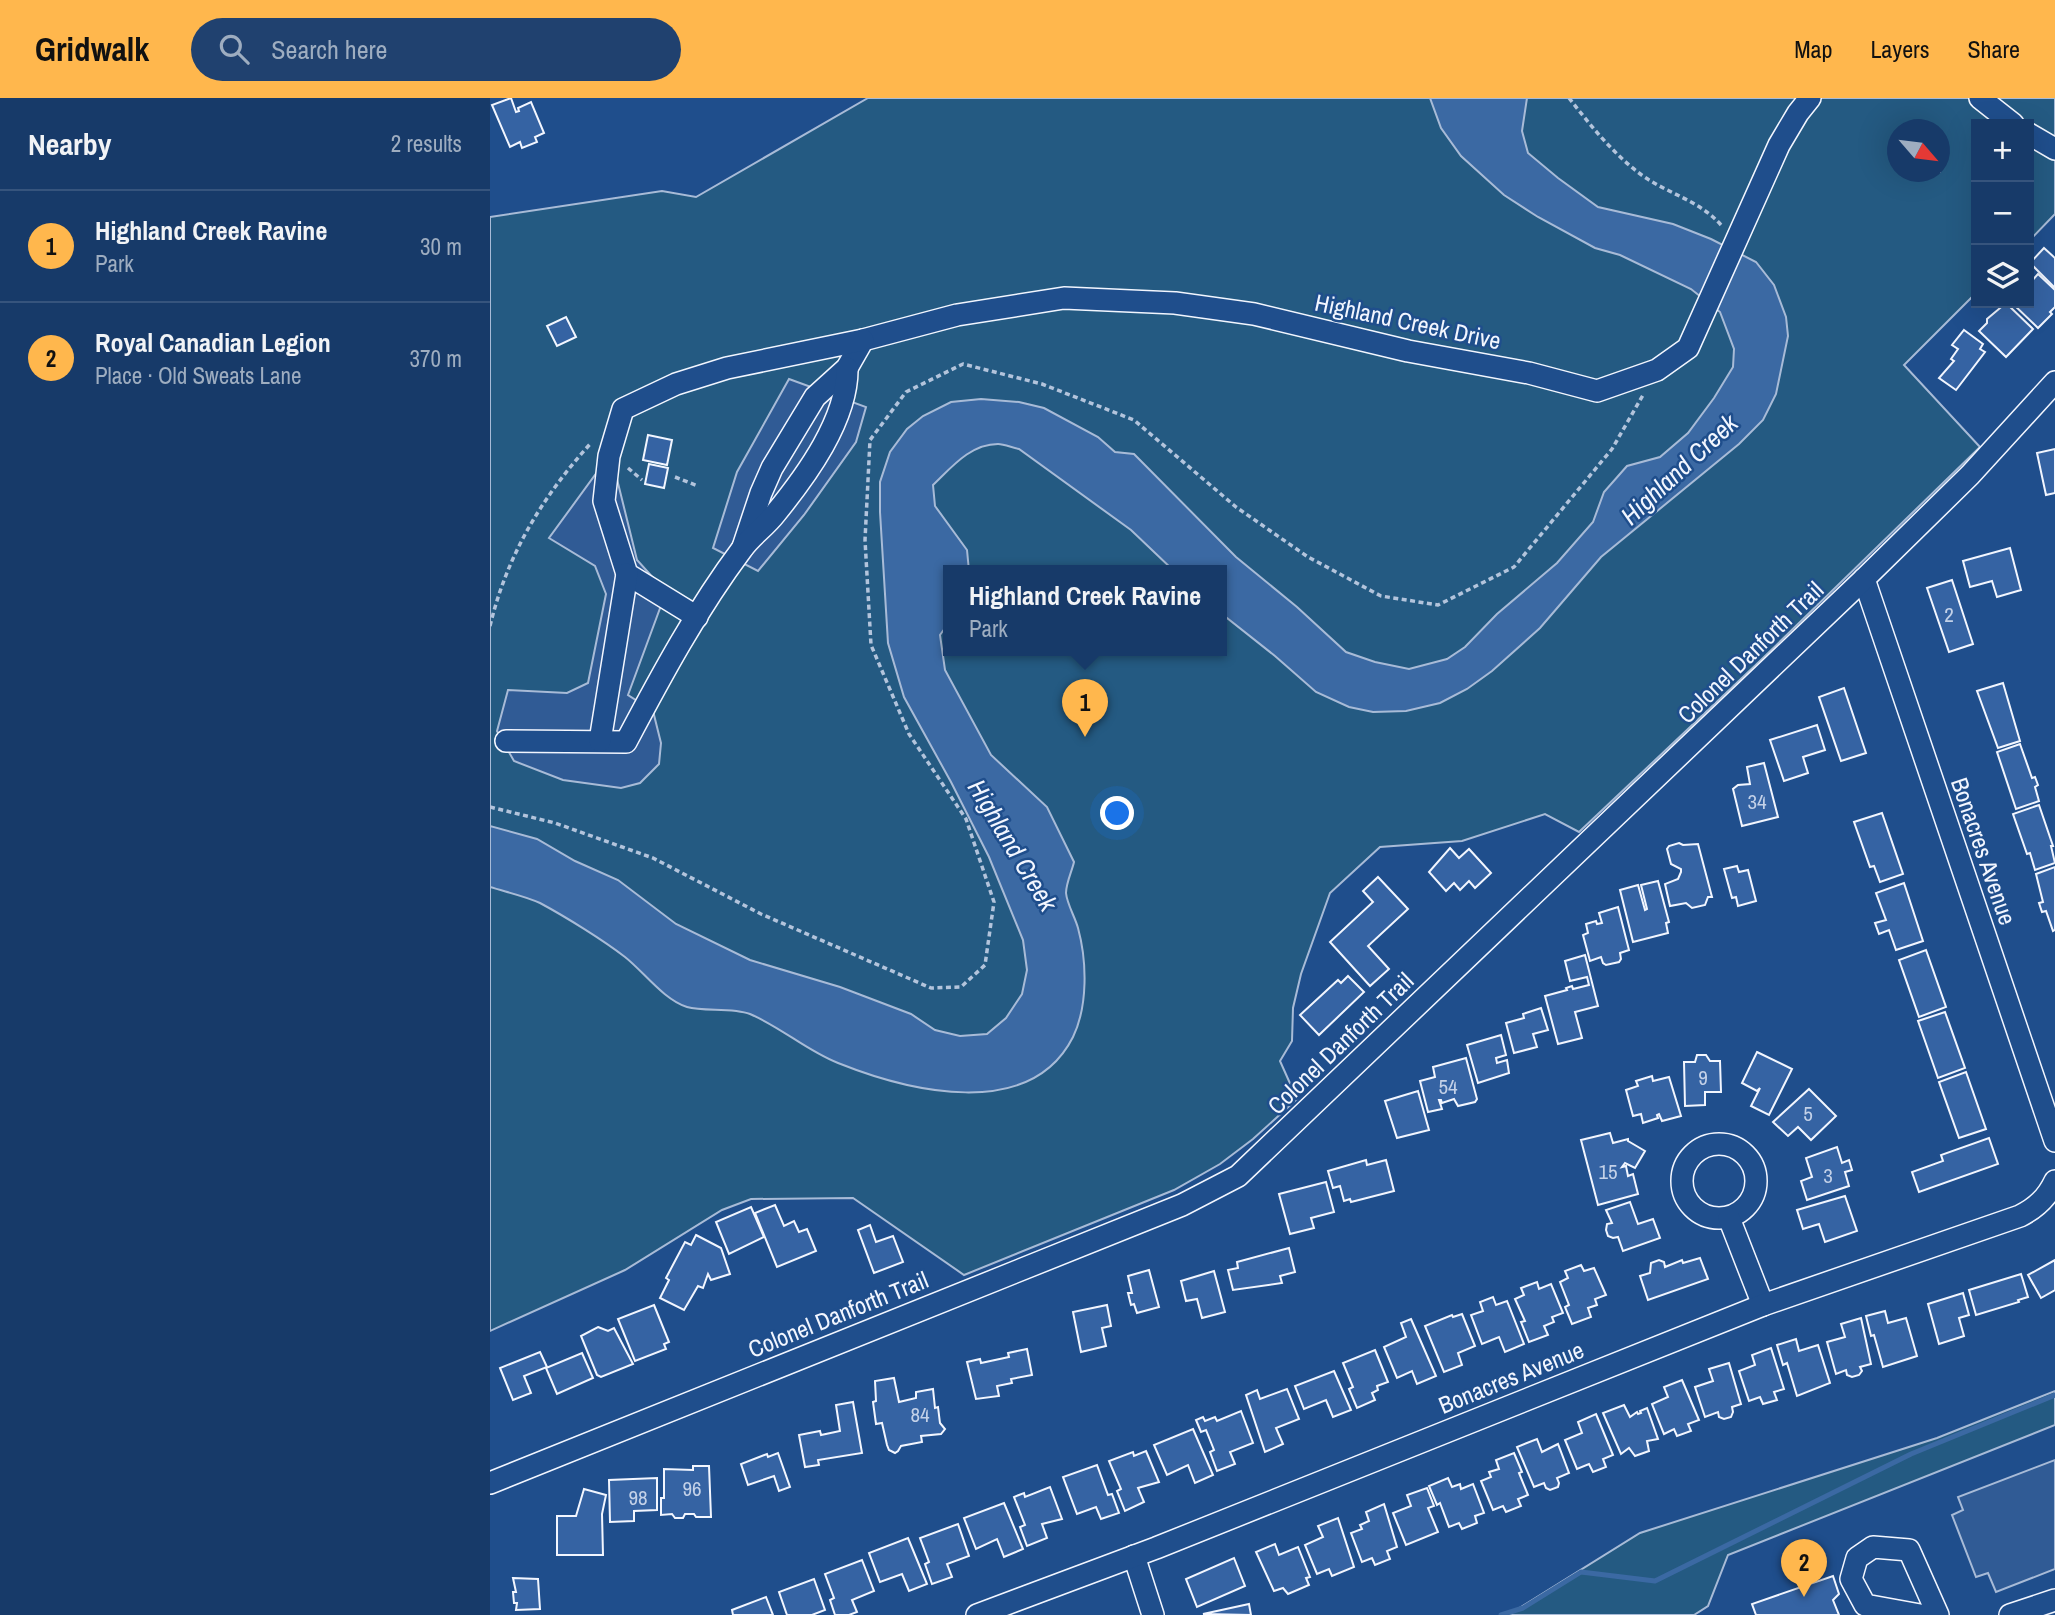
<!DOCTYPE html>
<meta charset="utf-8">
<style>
:root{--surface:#173a69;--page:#20416f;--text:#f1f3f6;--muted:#9eadc0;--line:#36547d;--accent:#ffb74d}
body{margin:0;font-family:"Archivo Narrow",sans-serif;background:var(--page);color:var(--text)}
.controls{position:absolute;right:21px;top:21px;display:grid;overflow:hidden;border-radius:0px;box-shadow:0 7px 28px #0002}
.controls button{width:63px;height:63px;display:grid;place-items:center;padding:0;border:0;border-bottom:2px solid var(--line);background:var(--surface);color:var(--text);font:35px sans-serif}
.compass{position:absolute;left:1397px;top:21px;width:63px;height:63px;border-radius:50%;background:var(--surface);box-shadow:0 7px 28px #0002;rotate:118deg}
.you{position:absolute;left:628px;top:716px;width:24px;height:24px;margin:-18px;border:5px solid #fff;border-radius:50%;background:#1a73e8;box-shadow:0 0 0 10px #1a73e833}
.badge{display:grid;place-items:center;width:46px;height:46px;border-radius:50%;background:var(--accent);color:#111;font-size:23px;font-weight:700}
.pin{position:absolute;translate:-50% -58px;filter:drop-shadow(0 2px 4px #0008)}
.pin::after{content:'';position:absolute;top:37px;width:24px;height:21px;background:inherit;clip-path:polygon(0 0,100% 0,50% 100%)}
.popup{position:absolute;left:453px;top:467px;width:284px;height:91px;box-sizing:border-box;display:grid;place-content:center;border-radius:0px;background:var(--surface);filter:drop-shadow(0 2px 5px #0005);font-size:23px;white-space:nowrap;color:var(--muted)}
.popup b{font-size:26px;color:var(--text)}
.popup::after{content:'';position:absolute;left:50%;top:100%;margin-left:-14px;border:14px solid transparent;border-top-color:var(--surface)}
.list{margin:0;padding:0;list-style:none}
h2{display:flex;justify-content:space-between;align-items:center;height:91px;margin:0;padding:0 28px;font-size:30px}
h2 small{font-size:23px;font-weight:400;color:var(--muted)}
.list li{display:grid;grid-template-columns:46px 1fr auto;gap:21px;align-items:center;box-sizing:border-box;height:112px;padding:0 28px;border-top:2px solid var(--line)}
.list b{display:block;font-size:26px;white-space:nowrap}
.list p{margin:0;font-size:23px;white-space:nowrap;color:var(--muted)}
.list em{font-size:23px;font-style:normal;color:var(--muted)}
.icon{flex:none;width:38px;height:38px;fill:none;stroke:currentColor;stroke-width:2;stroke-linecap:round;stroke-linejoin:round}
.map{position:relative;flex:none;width:1565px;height:1517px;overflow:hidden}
header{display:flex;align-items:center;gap:42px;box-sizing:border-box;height:98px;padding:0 35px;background:var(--accent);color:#111}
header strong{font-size:33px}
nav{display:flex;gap:38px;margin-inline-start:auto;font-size:24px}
.search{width:490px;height:63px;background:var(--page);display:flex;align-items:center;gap:18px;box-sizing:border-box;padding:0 24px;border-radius:38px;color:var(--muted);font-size:26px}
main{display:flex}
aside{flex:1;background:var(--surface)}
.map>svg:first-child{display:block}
</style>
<header>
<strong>Gridwalk</strong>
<div class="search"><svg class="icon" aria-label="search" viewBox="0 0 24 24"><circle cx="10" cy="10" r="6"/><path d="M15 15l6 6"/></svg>Search here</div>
<nav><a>Map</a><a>Layers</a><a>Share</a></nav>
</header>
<main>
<aside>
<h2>Nearby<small>2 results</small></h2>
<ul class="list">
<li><span class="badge">1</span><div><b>Highland Creek Ravine</b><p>Park</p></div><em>30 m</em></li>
<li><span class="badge">2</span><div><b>Royal Canadian Legion</b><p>Place · Old Sweats Lane</p></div><em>370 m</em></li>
</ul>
</aside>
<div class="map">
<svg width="1565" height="1517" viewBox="0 0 1565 1517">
<rect width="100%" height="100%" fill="#1f4e8c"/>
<g fill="#245a82" stroke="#a8bbd7" stroke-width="2" fill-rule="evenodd">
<path d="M378 0H1565V116L1539 143V26H1486V195L1414 267 1490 349 1271 562 1089 734 1055 716 972 743 890 749 840 795 811 876 803 910 802 943 790 963 807 1001 763 1041 730 1066 684 1092 474 1177 363 1100 261 1101 232 1112 135 1172 0 1233V119L172 93 206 99ZM1408 32H1450V74H1408ZM458 473H732V553H458Z"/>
<path d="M1565 1293V1327L1238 1457 1218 1508 1204 1517H1018L1150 1435 1447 1340Z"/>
</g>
<g fill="#305b95" stroke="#a8bbd7" stroke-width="2">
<path d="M299 281 376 309 366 344 314 417 268 473 223 450 247 374Z"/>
<path d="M113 366 126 377 147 462 176 494 138 597 163 613 171 645 169 666 150 685 131 690 73 682 24 663 7 633 18 592 77 595 98 585 116 496 105 468 59 440Z"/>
<path d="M1565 1362V1471L1506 1494 1498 1475 1486 1479 1462 1417 1473 1412 1468 1399Z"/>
</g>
<path fill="#3b69a3" stroke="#a8bbd7" stroke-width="2" d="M940 0H1037L1032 33 1038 55 1068 80 1108 109 1183 126 1221 141 1266 164 1284 187 1296 219 1298 238 1286 296 1273 322 1249 346 1111 459 1050 530 1002 573 977 591 950 605 916 613 883 614 859 609 826 594 785 558 732 516V473H684L641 432 529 351C523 350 514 346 508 346 480 346 461 370 443 387L445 408 477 452 479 473H458V526L450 537 455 572 501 657 557 709 584 764C582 773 576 785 576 795 577 806 585 819 588 830 597 863 598 908 583 939 540 1024 418 993 348 965 317 953 291 929 260 916 242 909 214 914 197 909 174 902 154 874 135 859 113 842 76 819 50 805 35 798 16 794 0 789V728L47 741 85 763 128 782 186 826 260 862 350 889 421 916 445 932 470 938 497 936 516 920 532 896 537 872 533 842 499 759 461 684 414 599 398 545 390 414V384L400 354 417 331 433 318 461 304 491 301 529 304 554 310 608 339 625 354 644 356 746 459 807 509 856 554 885 564 919 571 957 561 975 549 1007 516 1067 465 1103 424 1114 394 1137 368 1170 359 1198 335 1224 300 1243 269 1244 251 1230 214 1201 191 1130 157 1105 150 1048 119 1014 97 971 58 951 30Z"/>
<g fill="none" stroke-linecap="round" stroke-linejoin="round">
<path stroke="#3b69a3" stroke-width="5" d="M1011 1517 1033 1510 1091 1474 1165 1483 1421 1356 1565 1297"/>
</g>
<g fill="#3563a3" stroke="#f2f6ff" stroke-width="2">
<path d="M21 0 26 14 29 13 28 10 41 4 54 35 45 39 47 44 32 50 30 44 20 49 2 7Z"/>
<path d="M1554 150 1565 160V190L1540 165Z"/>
<path d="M1548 176 1565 192V209L1560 214 1562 216 1548 230 1522 205H1539V186Z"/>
<path d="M1516 205 1543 231 1516 259 1489 233 1497 225V221Z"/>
<path d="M76 219 86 239 67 248 57 228Z"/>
<path d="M1474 232 1493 246 1490 251 1495 254 1466 292 1449 280 1464 263 1461 261 1468 251 1462 247Z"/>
<path d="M158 337 182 342 177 367 153 362Z"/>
<path d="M1565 351V395L1556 397 1547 355Z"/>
<path d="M159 366 178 370 174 390 155 386Z"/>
<path d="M1520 450 1531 492 1507 499 1502 483 1480 489 1473 463Z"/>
<path d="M1462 482 1483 546 1459 554 1437 490Z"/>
<path d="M1513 585 1530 643 1508 650 1487 593Z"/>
<path d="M1354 590 1376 655 1351 663 1329 599Z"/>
<path d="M1327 627 1335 652 1313 659 1318 675 1294 683 1280 642Z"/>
<path d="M1530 646 1542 680 1545 679 1548 687 1545 689 1549 703 1526 711 1507 654Z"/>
<path d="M1274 665 1288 719 1252 728 1243 691 1248 687 1260 686 1257 669Z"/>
<path d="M1549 707 1563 748H1561L1565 765 1545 772 1540 755 1537 756 1523 716Z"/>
<path d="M1392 715 1413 776 1390 784 1384 768 1380 769 1364 724Z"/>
<path d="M1189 745 1193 747 1208 746 1222 799H1218L1215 807 1202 810 1196 805 1180 808 1175 786 1188 781 1191 774V771L1181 766 1177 751 1179 748Z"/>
<path d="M960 750 969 760 979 751 1001 775 985 790 979 783 970 792 964 785 956 793 939 774Z"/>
<path d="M1247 768 1249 774 1258 772 1266 803 1248 808 1246 799 1242 800 1234 771Z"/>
<path d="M1565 769V832L1563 833 1556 813 1552 814 1549 805 1553 804 1546 776Z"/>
<path d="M888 779 918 811 878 848 899 871 880 888 840 844 883 804 873 793Z"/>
<path d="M1168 783 1179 824 1176 825 1178 835 1143 844 1130 792 1148 787 1155 812 1157 811 1151 787Z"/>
<path d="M1414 785 1433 843 1406 852 1399 832 1389 836 1385 825 1396 822 1386 795Z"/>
<path d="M1128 809 1139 852 1130 855 1131 861 1129 864 1116 867 1113 865 1111 859 1100 863 1093 837 1098 835 1096 826 1106 823 1107 826 1112 825 1109 815Z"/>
<path d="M1436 852 1456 909 1429 919 1409 862Z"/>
<path d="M1095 857 1108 908 1085 914 1092 940 1068 946 1055 898 1077 892 1076 890 1082 888 1083 891 1099 887 1097 879 1080 883 1075 863Z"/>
<path d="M858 878 874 894 829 937 810 917 848 882 851 885Z"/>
<path d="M1051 910 1058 932 1043 936 1047 949 1024 955 1016 925 1034 920 1033 916Z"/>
<path d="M1455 914 1475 970 1448 980 1428 923Z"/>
<path d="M1011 937 1016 957 1006 960 1007 965 1017 962 1019 975 988 985 977 947Z"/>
<path d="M1267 954 1302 971 1279 1017 1261 1008 1270 990 1267 993 1252 985Z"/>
<path d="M1207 957H1216L1220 963H1230L1231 994H1215V1007L1195 1008 1194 964H1205Z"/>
<path d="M976 960 987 1001 985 1004 968 1008 964 1001 952 1005 951 1002H949L952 1011 938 1014 930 983 945 979 943 969Z"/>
<path d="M1476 974 1496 1031 1469 1040 1449 984Z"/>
<path d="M1162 978 1163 983 1179 979 1191 1018 1172 1023 1169 1016 1167 1017 1168 1020 1153 1025 1151 1016 1143 1018 1136 992 1148 988 1146 983Z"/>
<path d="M1319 991 1346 1018 1321 1042 1308 1029 1298 1038 1283 1024Z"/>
<path d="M928 993 939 1032 907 1040 895 1003Z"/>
<path d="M1120 1035 1123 1045 1138 1041V1043L1155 1053 1145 1070 1135 1065 1132 1069 1136 1068 1138 1078 1143 1076 1148 1096 1108 1107 1091 1042Z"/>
<path d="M1499 1040 1508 1066 1429 1094 1422 1074 1453 1063 1451 1057Z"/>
<path d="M1347 1049 1352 1065 1359 1062 1362 1072 1355 1074 1359 1088 1317 1102 1311 1083 1322 1079 1316 1060Z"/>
<path d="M876 1062 877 1067 896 1062 904 1093 861 1104 860 1101 854 1103 850 1088 843 1090 838 1073Z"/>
<path d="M836 1084 844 1114 821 1120 824 1130 800 1136 789 1096Z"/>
<path d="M1355 1098 1367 1133 1335 1144 1329 1126 1313 1131 1307 1112Z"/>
<path d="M1140 1104 1148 1126 1163 1121 1170 1140 1133 1153 1128 1139 1123 1140 1118 1138 1116 1132 1117 1126 1122 1125 1116 1112Z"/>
<path d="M285 1107 294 1128 304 1123 309 1134 317 1131 326 1153 287 1169 265 1115Z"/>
<path d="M261 1109 274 1139 239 1156 226 1124Z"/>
<path d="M380 1127 386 1144 403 1138 413 1164 384 1175 368 1132Z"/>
<path d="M206 1137 231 1150 240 1176 221 1182 218 1176 213 1190 208 1188 194 1212 170 1200 179 1182 176 1180 195 1144 201 1147Z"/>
<path d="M799 1150 805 1174 790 1178 792 1185 743 1192 738 1172 748 1170 747 1164Z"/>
<path d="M1210 1160 1218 1181 1158 1202 1150 1178 1160 1175 1161 1165 1169 1162 1174 1164 1175 1169 1192 1162 1193 1165Z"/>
<path d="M1565 1162V1192L1551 1200 1538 1177Z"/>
<path d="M1091 1167 1094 1173 1104 1170 1116 1197 1105 1201 1107 1207 1098 1210 1101 1219 1082 1226 1075 1209 1079 1207 1070 1184 1078 1180 1075 1173Z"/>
<path d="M659 1172 669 1209 647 1215 644 1206 641 1207 638 1195H642L638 1178Z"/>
<path d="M724 1173 735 1214 712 1220 707 1201 696 1203 691 1183Z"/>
<path d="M1531 1176 1538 1199 1528 1202 1529 1204 1486 1217 1479 1192Z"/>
<path d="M1047 1184 1049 1191 1061 1186 1073 1215 1062 1219 1064 1224 1054 1228 1058 1237 1039 1244 1031 1224 1035 1223 1025 1201 1034 1197 1031 1190Z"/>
<path d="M1473 1195 1479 1217 1469 1220 1474 1238 1449 1246 1438 1206Z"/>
<path d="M1003 1199 1006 1207 1017 1203 1034 1246 1015 1254 1009 1239 992 1246 981 1217 993 1213 990 1204Z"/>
<path d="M164 1207 179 1244 174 1246 176 1251 145 1263 128 1221Z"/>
<path d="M617 1207 621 1228 612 1230 616 1248 591 1254 583 1214Z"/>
<path d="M1395 1213 1398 1225 1416 1220 1427 1258 1393 1269 1384 1237 1381 1238 1376 1218Z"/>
<path d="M972 1216 985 1248 968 1255 972 1267 954 1274 935 1228 962 1217 963 1219Z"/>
<path d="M1371 1220 1381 1266 1370 1269 1372 1273 1369 1277 1362 1279 1357 1277 1356 1272 1346 1276 1337 1244 1355 1239 1351 1226Z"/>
<path d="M921 1221 946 1278 927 1286 922 1273 907 1280 894 1249 916 1239 911 1225Z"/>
<path d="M108 1229 118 1233 124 1230 143 1266 111 1279 107 1277 91 1238Z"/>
<path d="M1306 1241 1309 1253 1328 1247 1340 1285 1307 1298 1297 1265 1293 1267 1287 1247Z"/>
<path d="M1281 1250 1294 1291 1284 1294 1287 1302 1273 1306 1270 1299 1259 1303 1249 1273 1265 1267 1262 1257Z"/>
<path d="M537 1251 542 1277 521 1281 522 1285 507 1288 509 1298 486 1301 477 1264 490 1261 491 1265 519 1259 518 1255Z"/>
<path d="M885 1252 898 1284 887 1288 888 1292 882 1295 885 1302 867 1310 859 1291 863 1289 853 1265Z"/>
<path d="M50 1254 57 1269 34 1278 41 1295 23 1302 10 1270Z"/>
<path d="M92 1255 103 1280 67 1296 56 1270Z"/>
<path d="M1239 1265 1251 1306 1242 1309 1243 1314 1241 1319 1234 1321 1229 1319 1228 1314 1215 1319 1205 1289 1223 1283 1219 1271Z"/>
<path d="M844 1273 861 1312 843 1319 836 1302 814 1311 805 1288Z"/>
<path d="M404 1280 409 1304 426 1300V1294L443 1291 445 1310 448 1309 450 1325 455 1331 451 1336 431 1338 432 1344 411 1348 408 1353 405 1355 399 1352 397 1347 392 1325 386 1326 383 1304 386 1303 385 1283Z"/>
<path d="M1192 1282 1209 1322 1198 1326 1201 1333 1187 1338 1184 1331 1174 1336 1162 1306 1178 1299 1174 1289Z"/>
<path d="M797 1291 809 1321 786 1330 793 1346 775 1354 756 1297 767 1292 770 1301Z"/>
<path d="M363 1304 372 1355 328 1362 329 1367 315 1369 309 1337 330 1333 331 1337 350 1333 346 1307Z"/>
<path d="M1134 1307 1140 1319 1147 1314 1148 1316 1151 1315 1150 1313 1157 1310 1168 1341 1157 1343 1159 1353 1145 1358 1139 1350 1131 1356 1113 1315Z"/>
<path d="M751 1313 763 1345 740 1354 745 1366 727 1373 720 1354 724 1352 716 1332 711 1334 706 1322 713 1319 715 1323 725 1319 727 1323Z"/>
<path d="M1106 1316 1123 1357 1113 1361 1116 1369 1103 1374 1099 1366 1087 1371 1075 1342 1092 1335 1088 1324Z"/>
<path d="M703 1331 723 1377 705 1385 698 1367 677 1377 664 1347Z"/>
<path d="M1047 1341 1052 1354 1068 1346 1079 1375 1067 1380 1069 1385 1068 1389 1060 1392 1056 1390 1054 1385 1044 1389 1027 1349Z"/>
<path d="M656 1353 669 1384 648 1390 654 1404 635 1413 627 1393 631 1391 619 1363 643 1354 644 1358Z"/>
<path d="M288 1355 300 1389 289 1393 284 1378 258 1387 251 1366 277 1356 278 1359Z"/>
<path d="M1024 1355 1032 1374 1029 1375 1038 1397 1028 1401 1031 1408 1016 1414 1013 1408 1003 1412 991 1383 1001 1379 999 1374 1009 1371 1006 1362Z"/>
<path d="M607 1367 618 1397 622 1396 629 1415 611 1421 606 1409 587 1416 573 1379Z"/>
<path d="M203 1368H219L221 1419H206L204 1416H195L193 1420H185L182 1416 171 1417V1400H174V1371L203 1372Z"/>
<path d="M167 1380V1412L144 1413V1423L120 1424 119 1382Z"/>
<path d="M958 1380 962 1389 970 1386 971 1391 983 1386 994 1415 985 1418 987 1425 972 1431 969 1425 959 1429 950 1405 947 1407 939 1388Z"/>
<path d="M560 1389 572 1421 552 1426 557 1440 537 1448 530 1429 535 1427 524 1399 534 1395 535 1399Z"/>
<path d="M937 1390 944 1408 938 1410 948 1434 916 1447 903 1415 921 1408 917 1397Z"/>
<path d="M94 1391 116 1397 112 1416 113 1457H67V1418H86Z"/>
<path d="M514 1405 533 1451 514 1459 507 1441 486 1451 474 1420Z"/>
<path d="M894 1406 907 1449 897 1453 900 1461 885 1467 882 1460 872 1464 861 1435 872 1431 870 1427 879 1423 876 1414Z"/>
<path d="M848 1420 864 1469 842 1478 839 1471 827 1476 815 1447 833 1439 828 1428Z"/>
<path d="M468 1426 479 1458 457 1466 462 1479 442 1486 435 1466 439 1464 430 1440Z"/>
<path d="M418 1440 437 1486 419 1493 412 1476 390 1484 379 1455Z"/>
<path d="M785 1446 789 1457 808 1449 820 1479 816 1480 819 1487 798 1496 793 1490 784 1493 766 1454Z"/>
<path d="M744 1460 755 1488 707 1509 696 1481Z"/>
<path d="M372 1462 384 1493 362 1502 367 1514 359 1517H345L340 1502 344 1500 335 1476Z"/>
<path d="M1343 1478 1349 1496 1343 1502 1349 1517H1266L1262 1506Z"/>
<path d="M23 1480 48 1481 50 1511 26 1512 27 1505H24L23 1494H26Z"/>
<path d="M324 1481 335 1512 322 1517H297L289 1494Z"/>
<path d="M276 1499 283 1517H243L242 1512Z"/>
<path d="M759 1506 761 1517 713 1516Z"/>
</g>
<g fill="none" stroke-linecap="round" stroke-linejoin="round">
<g stroke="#f2f6ff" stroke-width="24">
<g id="minor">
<path d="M1490 0 1523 26"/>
<path d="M1539 36 1565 51"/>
<path d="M253 449 271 395 282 370 325 299 357 270 373 242 467 217 574 200 685 205 764 216 918 253 1039 275 1107 293 1167 272 1198 250 1289 47 1308 15 1320 0"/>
<path d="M1374 481 1565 1043"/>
<path d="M207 519 137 476 114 403 119 358 133 311 186 286 237 270 373 242"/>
<path d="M16 643 136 644C171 578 207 511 252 451 261 438 275 429 285 416 316 378 358 321 357 270"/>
<path d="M110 643 137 476"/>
<circle cx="1229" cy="1083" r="37"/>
<path d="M1239 1120 1273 1207"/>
<path d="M0 1385 692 1107 748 1078 1374 481 1480 377 1565 284"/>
<path d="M644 1458 663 1517"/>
<path d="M487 1517 666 1450 1273 1207 1530 1118C1546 1110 1557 1100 1565 1083"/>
<path d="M1430 1517 1375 1507 1361 1481 1367 1460 1383 1449 1419 1452 1448 1517"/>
<path d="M1520 1517 1565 1502"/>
</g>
</g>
<g stroke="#b3c4dc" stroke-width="3.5" stroke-dasharray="5 3.5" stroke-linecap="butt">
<path d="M1079 0C1101 28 1124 57 1153 78 1179 96 1210 103 1231 127"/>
<path d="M138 370 152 382"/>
<path d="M185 379 208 388"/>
<path d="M0 528C17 457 52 399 101 345"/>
<path d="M0 709 65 725 163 760 271 816 441 890 471 889 495 867 504 804 476 721 419 636 381 547 375 442 380 342 416 294 473 266 552 286 644 322 746 409 818 459 891 498 948 507 1024 469 1122 351 1153 297"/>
</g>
<use href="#minor" stroke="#1f4e8c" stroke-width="21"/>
</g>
<g text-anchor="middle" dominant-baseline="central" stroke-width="5" stroke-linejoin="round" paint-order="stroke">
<g font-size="21" fill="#c3d1e8">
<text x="1459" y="516">2</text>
<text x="1267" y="703">34</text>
<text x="1213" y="979">9</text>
<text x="958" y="988">54</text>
<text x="1318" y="1015">5</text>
<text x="1118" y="1073">15</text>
<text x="1338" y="1077">3</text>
<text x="430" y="1316">84</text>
<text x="202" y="1390">96</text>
<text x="148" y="1399">98</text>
</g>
<g font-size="24" fill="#f2f6ff" stroke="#1f4e8c">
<text transform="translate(918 223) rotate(12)">Highland Creek Drive</text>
<text transform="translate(1260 554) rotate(-44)">Colonel Danforth Trail</text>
<text transform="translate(1494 753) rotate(71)">Bonacres Avenue</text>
<text transform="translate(850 945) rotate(-44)">Colonel Danforth Trail</text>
<text transform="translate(348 1216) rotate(-22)">Colonel Danforth Trail</text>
<text transform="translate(1021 1279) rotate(-22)">Bonacres Avenue</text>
</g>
<g font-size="26" font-style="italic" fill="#f2f6ff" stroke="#1f4e8c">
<text transform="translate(1189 371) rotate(-43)">Highland Creek</text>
<text transform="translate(523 747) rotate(59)">Highland Creek</text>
</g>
</g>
</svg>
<div class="controls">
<button>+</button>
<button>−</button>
<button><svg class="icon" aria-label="layers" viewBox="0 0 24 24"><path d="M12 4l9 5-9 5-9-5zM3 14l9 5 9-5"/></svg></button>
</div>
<svg class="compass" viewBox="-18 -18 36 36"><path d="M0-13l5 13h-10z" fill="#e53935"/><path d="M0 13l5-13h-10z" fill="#9eadc0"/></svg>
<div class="you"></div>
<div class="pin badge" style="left:595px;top:639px">1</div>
<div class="popup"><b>Highland Creek Ravine</b>Park</div>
<div class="pin badge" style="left:1314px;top:1499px">2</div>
</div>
</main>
